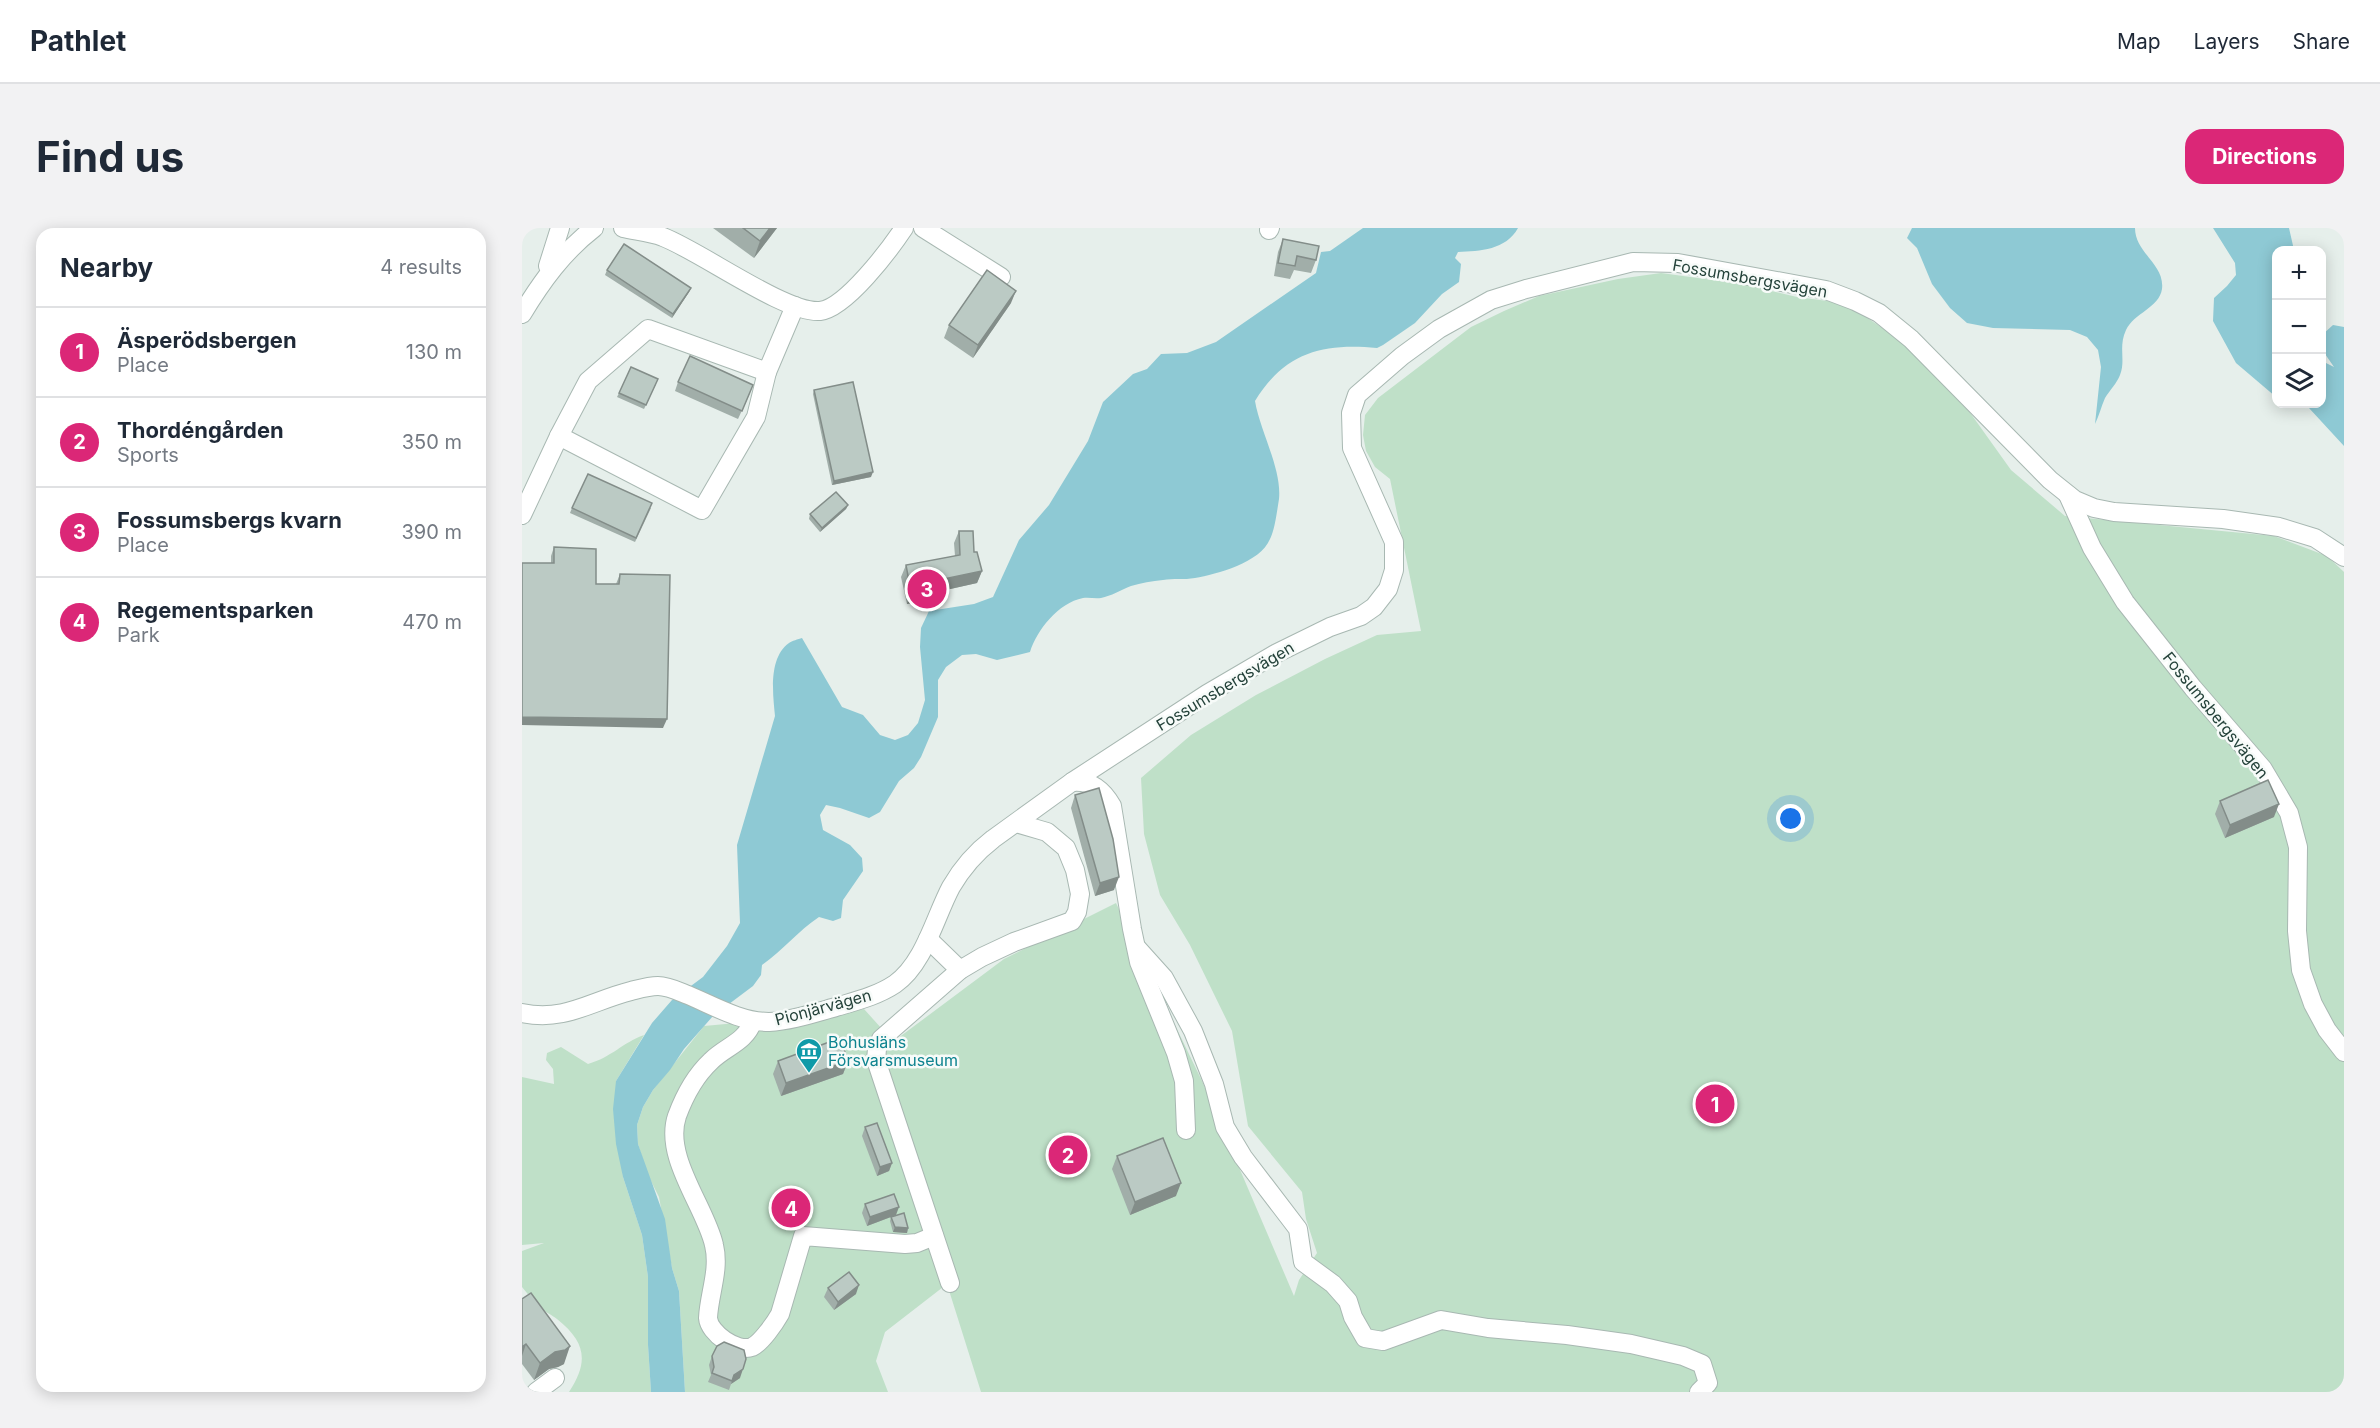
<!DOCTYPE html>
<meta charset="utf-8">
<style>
:root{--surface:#fff;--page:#f2f2f3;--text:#1f2937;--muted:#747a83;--line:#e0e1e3;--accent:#db2777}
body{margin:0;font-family:Inter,sans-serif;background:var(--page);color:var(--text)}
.controls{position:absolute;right:18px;top:18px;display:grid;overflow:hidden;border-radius:12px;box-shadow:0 3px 15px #0003}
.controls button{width:54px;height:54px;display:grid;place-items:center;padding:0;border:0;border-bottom:2px solid var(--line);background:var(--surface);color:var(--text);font:30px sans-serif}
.you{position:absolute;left:1269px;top:591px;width:21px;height:21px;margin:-15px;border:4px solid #fff;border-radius:50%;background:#1a73e8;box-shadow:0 0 0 9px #1a73e833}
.badge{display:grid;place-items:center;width:39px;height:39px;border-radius:50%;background:var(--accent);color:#fff;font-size:20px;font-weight:700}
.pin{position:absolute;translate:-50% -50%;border:3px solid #fff;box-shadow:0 2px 6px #0006}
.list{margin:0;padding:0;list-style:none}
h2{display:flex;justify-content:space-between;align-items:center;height:78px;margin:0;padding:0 24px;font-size:26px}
h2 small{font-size:20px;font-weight:400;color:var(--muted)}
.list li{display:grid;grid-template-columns:39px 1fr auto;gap:18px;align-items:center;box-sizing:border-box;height:90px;padding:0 24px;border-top:2px solid var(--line)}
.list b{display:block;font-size:22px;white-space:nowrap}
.list p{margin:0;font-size:20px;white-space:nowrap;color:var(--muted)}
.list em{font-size:20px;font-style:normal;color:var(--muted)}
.icon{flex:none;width:33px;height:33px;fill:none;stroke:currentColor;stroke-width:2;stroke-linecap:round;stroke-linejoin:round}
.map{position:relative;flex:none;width:1822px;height:1164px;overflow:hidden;border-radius:18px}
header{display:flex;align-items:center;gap:36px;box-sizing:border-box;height:84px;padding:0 30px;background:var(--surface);border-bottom:2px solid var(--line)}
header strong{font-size:28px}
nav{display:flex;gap:33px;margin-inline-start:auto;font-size:21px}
.intro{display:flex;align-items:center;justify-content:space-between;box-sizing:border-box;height:144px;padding:0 36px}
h1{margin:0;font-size:42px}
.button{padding:15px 27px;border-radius:18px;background:var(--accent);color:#fff;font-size:21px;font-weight:700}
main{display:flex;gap:36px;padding:0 36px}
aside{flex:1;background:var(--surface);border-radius:18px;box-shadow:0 3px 15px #0003}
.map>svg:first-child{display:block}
</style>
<header>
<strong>Pathlet</strong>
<nav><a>Map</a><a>Layers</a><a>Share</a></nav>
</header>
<div class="intro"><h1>Find us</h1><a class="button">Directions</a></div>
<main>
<aside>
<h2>Nearby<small>4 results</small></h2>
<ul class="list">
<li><span class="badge">1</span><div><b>Äsperödsbergen</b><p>Place</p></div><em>130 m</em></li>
<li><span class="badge">2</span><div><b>Thordéngården</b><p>Sports</p></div><em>350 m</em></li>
<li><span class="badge">3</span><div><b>Fossumsbergs kvarn</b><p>Place</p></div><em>390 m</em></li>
<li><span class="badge">4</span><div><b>Regementsparken</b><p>Park</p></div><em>470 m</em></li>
</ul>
</aside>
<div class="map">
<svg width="1822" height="1164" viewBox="0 0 1822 1164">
<rect width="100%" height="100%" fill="#e6efeb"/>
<g fill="#bfe0c8">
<path d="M1139 45 1220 56 1275 69 1313 74 1341 87 1378 112 1417 147 1449 186 1489 242 1543 288 1752 308 1805 328 1822 344V1164H459L425 1056 363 1104 354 1133 366 1164H163L157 1063 150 1040 137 969 125 945 116 916 115 897 121 879 131 862 182 798 315 786 342 781 360 801 350 807 348 831 482 731 594 675 680 853 772 1068 777 1052 795 1025 784 991 780 964 726 898 710 803 668 717 638 667 622 606 619 550 669 507 734 467 803 431 855 407 899 403 868 251 853 239 844 223 841 207 843 187 856 170 949 99 982 83 1017 68 1096 51Z"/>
<path d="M122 807 94 853 101 949 120 1007 126 1049V1117L129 1164H47C67 1134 64 1114 35 1091 30 1087 23 1084 19 1080 12 1074 6 1066 0 1059V1023L22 1015 0 1017V849L32 856 31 841 24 832 25 825 39 819 66 836C90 829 100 815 122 807Z"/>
</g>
<g fill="#8ec9d4">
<path d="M841 0H996C984 22 958 23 936 24L933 30 939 36 937 54 920 66 893 95 861 117 855 120C801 115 763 124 733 173 738 203 760 241 757 271 755 283 753 301 748 311 738 335 695 346 673 350 662 352 651 350 641 352 630 353 619 355 609 358 599 362 589 368 579 370 573 371 567 369 561 370 536 375 515 402 508 424L475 432 454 426 440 427 424 439 416 452V489L399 529 392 540 377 553 358 584 347 590 318 580 304 577 298 587 301 602 328 617 340 630 341 643 321 672 319 690 311 693 297 689C276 703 261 722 240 737L239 747 231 758 191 788 162 821 148 842 131 862 121 879 115 897 116 916 143 991 150 1040 157 1063 163 1164H129L126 1117V1049L120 1007 101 949 94 916 91 881 94 853 130 795 150 772 181 749 205 718 218 695 215 617 253 488C251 467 246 430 267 415 270 413 276 411 280 410L320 479 341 487 358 507 373 512 386 507 396 495 403 472 398 419 399 400 407 383 452 376 471 369 497 312 527 277 566 213 581 174 611 146 625 141 639 126 665 125 694 114 794 45 799 24 808 23Z"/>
<path d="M1390 0H1613C1613 25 1643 36 1640 61 1637 80 1612 85 1604 102 1596 119 1604 132 1598 147 1595 155 1588 162 1583 170 1579 179 1577 188 1573 196L1579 139 1576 122 1565 109 1548 102 1471 100 1445 95 1428 80 1410 56 1395 20 1385 10Z"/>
<path d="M1691 0H1767L1772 22H1754V169L1714 135 1691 93 1692 70 1705 58 1714 47 1713 35Z"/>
<path d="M1811 97 1822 99V218L1787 180 1774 176H1800V133L1812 139 1801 123 1800 107Z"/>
</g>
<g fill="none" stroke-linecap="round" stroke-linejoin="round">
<g stroke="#a8b8b2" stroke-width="20">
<g id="minor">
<path d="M101 0C114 3 129 4 141 9 178 23 264 86 298 83 324 80 368 21 382 0"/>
<path d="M401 0 479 49"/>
<path d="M747 2 748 0"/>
<path d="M26 38 38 0"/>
<path d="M0 86C20 53 41 24 72 0"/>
<path d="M37 208 180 282 234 189 245 144"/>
<path d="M1546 267 1570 320 1603 374 1671 460 1741 541 1767 585 1776 619 1775 703 1779 742 1791 776 1805 802 1822 824"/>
<path d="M0 287 37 208 66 153 126 101 245 144 273 78"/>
<path d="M550 554C569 552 581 562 590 578L610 701 617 734 654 825 662 853 664 902"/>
<path d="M406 711 438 742"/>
<path d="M615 720 642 750 671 803 692 856 703 899 721 929 776 1001 781 1034 811 1056 826 1073 831 1089 843 1110 861 1113 919 1092 966 1100 1045 1107 1109 1116 1161 1128 1180 1136 1186 1155 1177 1164"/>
<path d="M0 785C43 794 69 773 109 763 117 761 127 758 136 758 146 758 156 763 166 767 192 778 219 794 247 794 269 793 292 785 314 779 334 773 355 768 373 756 402 736 413 689 429 659 440 640 454 624 471 611L550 554 685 466 755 425 808 399 839 388 852 379 866 361 872 342V314L830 220 829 185 835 167 880 128 917 101 969 72 1004 61 1111 34 1156 35 1304 62 1333 73 1357 85 1389 111 1528 252 1553 272 1572 280 1592 284 1701 291 1757 299 1793 310 1822 329"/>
<path d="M231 793C223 815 204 818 189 833 174 847 162 869 155 888 141 929 184 980 192 1017 198 1042 187 1066 186 1090 187 1105 215 1125 230 1119 239 1115 253 1095 258 1086L281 1008 383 1016 395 1015 412 1008"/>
<path d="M428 1055 354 832 355 821 359 811 438 742 460 729 492 714 550 693 555 684 558 666 553 642 544 620 525 604 494 595"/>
<path d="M14 1164 33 1150"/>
</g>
</g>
<use href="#minor" stroke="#fff" stroke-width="18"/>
</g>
<g fill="#a1aea9">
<path d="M191 0H255L232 30Z"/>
<path d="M761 11 794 32 789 45 772 42 768 51 752 48 756 24Z"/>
<path d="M85 42 169 60 167 64 150 90 83 47Z"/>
<path d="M489 75 451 130 422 110 427 97Z"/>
<path d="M156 154 228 165 216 191 153 163Z"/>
<path d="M134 156 122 181 95 169 97 165Z"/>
<path d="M292 162 349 249 310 257 291 166Z"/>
<path d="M326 277 324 281 298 304 287 291 288 286Z"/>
<path d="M50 280H129L113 314 48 285Z"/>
<path d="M437 303 452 324 460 343 455 355 406 366 404 372 385 376 379 349 384 337 433 328 432 315Z"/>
<path d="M32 319 74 356H94L98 346 141 500 29 335V328Z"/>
<path d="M553 567 592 662 573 668 549 580Z"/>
<path d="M1698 573 1752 589 1703 610 1693 586Z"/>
<path d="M256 833H326L321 846 259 868 251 846Z"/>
<path d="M343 899 370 935 367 943 355 948 340 908Z"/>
<path d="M595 928 654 968 608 987 590 941Z"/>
<path d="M343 976 374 987 386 1000 385 1005 371 1004 368 993 369 989 345 998 340 985Z"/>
<path d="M306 1060 334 1066 312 1082 302 1069Z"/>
<path d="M0 1071 42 1136 36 1139 27 1141 12 1152 0 1136Z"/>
<path d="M190 1128 218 1150 209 1156 207 1162 186 1154 189 1147 187 1137Z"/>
</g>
<g fill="#838d89">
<path d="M248 0H255L232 30 238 13Z"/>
<path d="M169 60 167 64 150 90 151 86Z"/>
<path d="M494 63 489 75 451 130 456 117Z"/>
<path d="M351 244 349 249 310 257 312 253Z"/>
<path d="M326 277 324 281 298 304 300 300Z"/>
<path d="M460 343 455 355 406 366 404 372 385 376 389 364 407 354Z"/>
<path d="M0 489 145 491 141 500 0 497Z"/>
<path d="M1757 576 1752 589 1703 610 1708 597Z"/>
<path d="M597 649 592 662 573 668 578 655Z"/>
<path d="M326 833 321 846 259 868 264 855Z"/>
<path d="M370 935 367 943 355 948 358 939Z"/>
<path d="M659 955 654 968 608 987 613 974Z"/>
<path d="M377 979 374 987 345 998 348 989Z"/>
<path d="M373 999 386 1000 385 1005 371 1004Z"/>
<path d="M337 1057 334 1066 312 1082 316 1074Z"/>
<path d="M4 1116 0 1128V1119Z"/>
<path d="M48 1118 42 1136 36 1139 27 1141 12 1152 18 1135 33 1124Z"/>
<path d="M221 1141 218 1150 209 1156 212 1147Z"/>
</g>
<g fill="#bbcac4" stroke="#838d89" stroke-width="1.5">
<path d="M221 0H248L238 13Z"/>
<path d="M761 11 797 18 794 32 775 28 773 38 756 35Z"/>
<path d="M102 16 169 60 151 86 85 42Z"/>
<path d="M465 42 494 63 456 117 427 97Z"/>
<path d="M168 128 231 157 220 183 156 154Z"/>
<path d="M109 139 136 151 124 177 97 165Z"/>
<path d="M331 154 351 244 312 253 292 162Z"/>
<path d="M66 246 130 275 114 310 50 280Z"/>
<path d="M314 264 326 277 300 300 288 286Z"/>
<path d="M437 303H451L452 324H455L460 343 407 354 408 359 389 364 384 337 438 327Z"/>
<path d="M32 319 74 321V356H97L98 346 148 347 145 491 0 489V335H32Z"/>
<path d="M1746 552 1757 576 1708 597 1698 573Z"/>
<path d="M577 560 591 611 597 649 578 655 553 567Z"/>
<path d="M318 810 326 833 264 855 256 833Z"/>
<path d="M355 895 370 935 358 939 343 899Z"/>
<path d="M641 910 659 955 613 974 595 928Z"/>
<path d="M372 966 377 979 348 989 343 976Z"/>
<path d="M382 985 386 1000 373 999 369 989Z"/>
<path d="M327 1044 337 1057 316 1074 306 1060Z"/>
<path d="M9 1065 48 1118 43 1122 33 1124 18 1135 4 1116 0 1119V1071Z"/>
<path d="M202 1114 222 1122 224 1131 221 1141 212 1147 210 1153 190 1145 192 1139 190 1128 195 1118Z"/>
</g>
<defs>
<g id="museum-pin" transform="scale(1.35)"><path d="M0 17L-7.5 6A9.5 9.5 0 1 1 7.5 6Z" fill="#0f9aa8" stroke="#f7fbf9"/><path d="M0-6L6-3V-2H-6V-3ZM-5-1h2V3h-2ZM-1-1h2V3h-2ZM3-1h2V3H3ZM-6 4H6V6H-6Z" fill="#fff"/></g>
</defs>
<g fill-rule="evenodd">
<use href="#museum-pin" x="287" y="823"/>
</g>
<g text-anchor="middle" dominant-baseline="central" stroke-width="5" stroke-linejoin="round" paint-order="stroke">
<g font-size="16" fill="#24423a" stroke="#f7fbf9">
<text transform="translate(1228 50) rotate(10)">Fossumsbergsvägen</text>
<text transform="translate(703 458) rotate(-31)">Fossumsbergsvägen</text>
<text transform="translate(1694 487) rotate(51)">Fossumsbergsvägen</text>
<text transform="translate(301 779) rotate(-15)">Pionjärvägen</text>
</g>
<g font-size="16" fill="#0d838f" stroke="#f7fbf9" text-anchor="start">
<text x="306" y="814">Bohusläns<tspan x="306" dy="18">Försvarsmuseum</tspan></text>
</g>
</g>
</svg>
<div class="controls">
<button>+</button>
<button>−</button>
<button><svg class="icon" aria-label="layers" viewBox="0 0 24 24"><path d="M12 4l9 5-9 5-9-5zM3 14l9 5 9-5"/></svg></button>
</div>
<div class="you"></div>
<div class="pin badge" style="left:1193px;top:876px">1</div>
<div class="pin badge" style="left:546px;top:927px">2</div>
<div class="pin badge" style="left:405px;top:361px">3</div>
<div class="pin badge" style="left:269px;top:980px">4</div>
</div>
</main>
